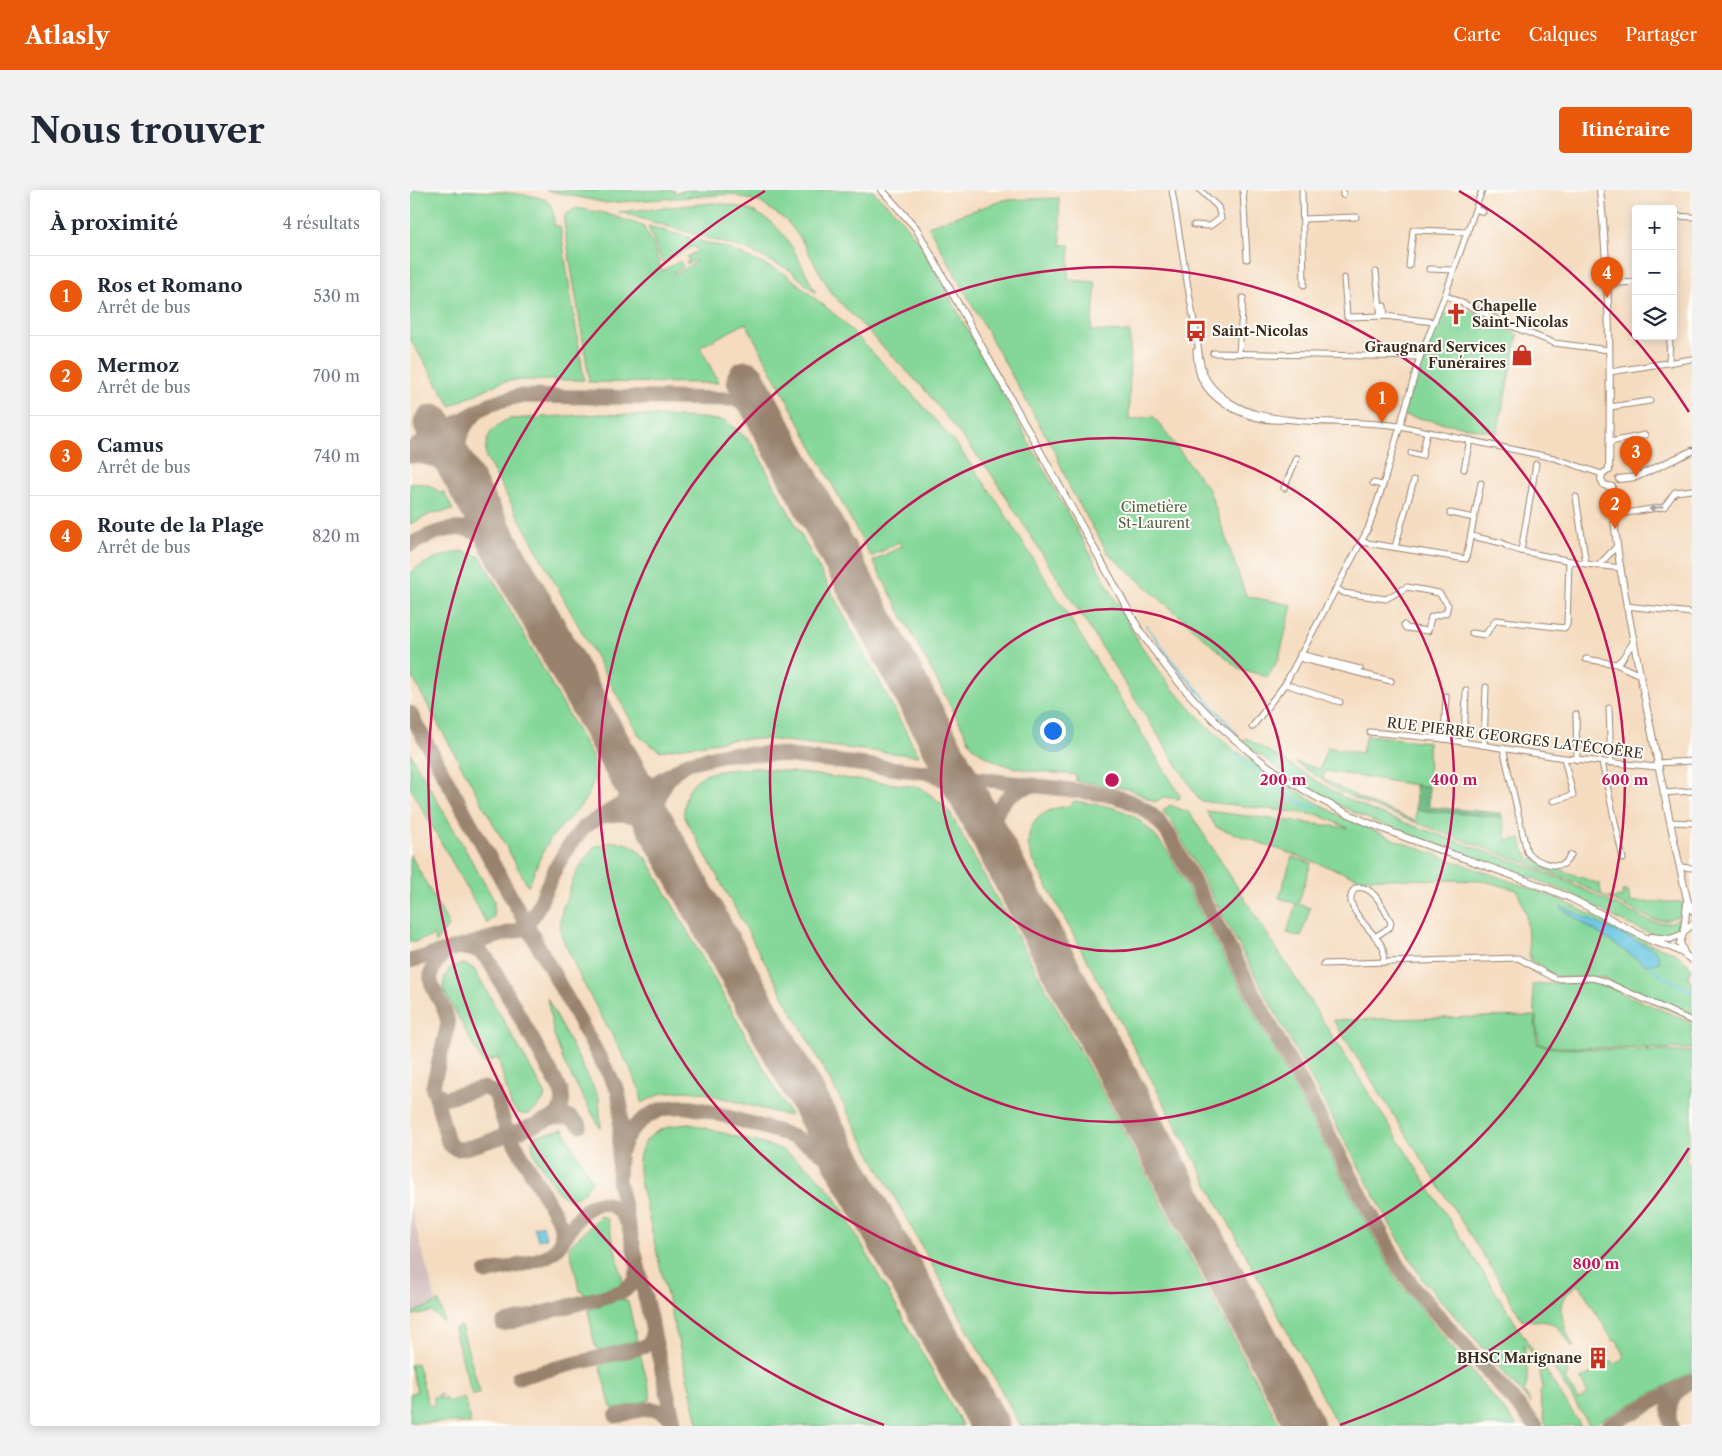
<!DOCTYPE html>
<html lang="fr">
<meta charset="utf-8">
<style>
:root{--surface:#fff;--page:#f2f2f3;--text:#1f2937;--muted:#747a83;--line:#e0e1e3;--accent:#ea580c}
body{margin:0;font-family:"Libre Caslon Text",serif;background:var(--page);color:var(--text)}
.controls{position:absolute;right:15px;top:15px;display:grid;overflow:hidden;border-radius:5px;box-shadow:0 2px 12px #0003}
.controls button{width:45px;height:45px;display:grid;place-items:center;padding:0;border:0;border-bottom:1px solid var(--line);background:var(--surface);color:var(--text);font:25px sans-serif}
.you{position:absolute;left:642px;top:540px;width:18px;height:18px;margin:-12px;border:4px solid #fff;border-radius:50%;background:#1a73e8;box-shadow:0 0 0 8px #1a73e833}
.badge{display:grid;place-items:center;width:32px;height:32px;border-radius:50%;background:var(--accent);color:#fff;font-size:16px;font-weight:700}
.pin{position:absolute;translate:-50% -41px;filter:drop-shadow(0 1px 2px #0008)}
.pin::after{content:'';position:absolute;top:26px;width:18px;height:15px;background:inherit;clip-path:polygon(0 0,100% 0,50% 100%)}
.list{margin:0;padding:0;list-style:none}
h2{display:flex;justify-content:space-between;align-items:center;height:65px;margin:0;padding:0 20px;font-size:21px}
h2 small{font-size:16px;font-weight:400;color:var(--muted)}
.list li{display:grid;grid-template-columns:32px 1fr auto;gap:15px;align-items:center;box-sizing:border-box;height:80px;padding:0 20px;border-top:1px solid var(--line)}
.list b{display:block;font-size:19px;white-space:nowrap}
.list p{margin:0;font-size:16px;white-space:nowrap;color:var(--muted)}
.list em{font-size:16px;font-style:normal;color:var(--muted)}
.icon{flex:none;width:28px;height:28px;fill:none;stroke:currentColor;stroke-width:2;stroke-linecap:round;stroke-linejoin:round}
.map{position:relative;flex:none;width:1282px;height:1236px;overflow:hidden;border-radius:5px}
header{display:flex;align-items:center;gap:30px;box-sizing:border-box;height:70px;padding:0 25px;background:var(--accent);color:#fff}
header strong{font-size:24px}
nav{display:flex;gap:28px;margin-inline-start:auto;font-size:18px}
.intro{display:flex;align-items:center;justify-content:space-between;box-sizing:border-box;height:120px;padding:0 30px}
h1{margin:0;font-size:35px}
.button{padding:12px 22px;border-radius:5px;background:var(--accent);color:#fff;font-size:18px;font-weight:700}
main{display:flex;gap:30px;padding:0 30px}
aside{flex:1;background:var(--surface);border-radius:5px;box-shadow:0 2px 12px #0003}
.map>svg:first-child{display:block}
</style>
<header>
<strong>Atlasly</strong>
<nav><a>Carte</a><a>Calques</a><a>Partager</a></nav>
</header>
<div class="intro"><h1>Nous trouver</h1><a class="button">Itinéraire</a></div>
<main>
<aside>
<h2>À proximité<small>4 résultats</small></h2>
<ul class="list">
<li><span class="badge">1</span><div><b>Ros et Romano</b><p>Arrêt de bus</p></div><em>530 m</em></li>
<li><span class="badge">2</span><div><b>Mermoz</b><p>Arrêt de bus</p></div><em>700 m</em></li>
<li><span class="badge">3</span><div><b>Camus</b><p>Arrêt de bus</p></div><em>740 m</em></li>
<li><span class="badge">4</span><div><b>Route de la Plage</b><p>Arrêt de bus</p></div><em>820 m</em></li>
</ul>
</aside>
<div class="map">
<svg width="1282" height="1236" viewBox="0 0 1282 1236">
<rect width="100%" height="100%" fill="#fdfcf7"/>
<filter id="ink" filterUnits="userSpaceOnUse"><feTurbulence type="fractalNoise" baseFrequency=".02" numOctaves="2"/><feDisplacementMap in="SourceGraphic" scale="10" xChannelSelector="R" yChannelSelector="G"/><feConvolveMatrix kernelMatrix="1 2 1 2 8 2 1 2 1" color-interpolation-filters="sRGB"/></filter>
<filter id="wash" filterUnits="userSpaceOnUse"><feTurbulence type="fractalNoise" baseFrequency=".0096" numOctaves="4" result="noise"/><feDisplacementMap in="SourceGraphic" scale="20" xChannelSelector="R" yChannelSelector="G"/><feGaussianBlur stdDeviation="1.12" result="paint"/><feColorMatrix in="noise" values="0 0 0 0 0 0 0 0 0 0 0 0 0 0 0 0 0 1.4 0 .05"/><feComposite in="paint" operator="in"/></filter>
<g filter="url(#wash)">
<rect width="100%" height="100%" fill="#f5dbbf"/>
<path fill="#d2bfbf" d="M0 1016 26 1112 0 1125Z"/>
<g fill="#84d799" stroke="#60805c">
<path d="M0 0C31 0 109 0 134 9 144 15 144 26 144 36H150L174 190H108L91 192 41 216 0 149Z"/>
<path d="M136 0H264L265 3 277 0H462L487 24 511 55 729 453 762 498 795 534 826 562 832 564 868 590 930 626 988 651 1147 708 1240 754 1264 762 1282 778V781L1278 786 1282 794V828L1271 825 1193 788 1147 787 1120 770 1116 724 1107 700 1074 691 949 688 806 637 796 621 938 638 909 625 790 611 580 282 515 200 422 104 391 49 376 30 350 12 320 4 196 13Z"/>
<path d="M649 8 651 55H660L658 90 684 92 686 95 681 141 720 142 719 230 743 226 799 300 836 406 882 415 869 468 858 487 828 478 698 363 661 300 646 264 518 36 594 10Z"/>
<path d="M303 13C369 17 379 51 406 103L380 80 338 60 209 22Z"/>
<path d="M166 18 194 23 233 36 243 55 252 81 270 71 273 77 263 83 264 85 286 72 285 70 277 74 276 72 279 71 277 67 288 61 284 56 252 72 238 36 322 60 377 85 429 128 495 196 546 254 585 308 770 605 769 609 753 607 745 612 719 599 666 591V585C629 581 590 582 562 556L463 371 492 356 489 352 461 367 336 133 290 157 309 193 178 192 179 187 154 33 155 25Z"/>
<path d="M1063 122 1108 145 1087 243 992 225 1005 177 1028 125Z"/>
<path d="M192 224 292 228 316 231 342 253 509 566 356 549H326L250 561 230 547 76 268C74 248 81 237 99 229Z"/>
<path d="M4 293 17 294 31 303 34 302 43 320 23 323 0 334V294Z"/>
<path d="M51 361 71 367 182 567C192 607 161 622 140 650 131 663 125 681 118 696L0 483V383C14 371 34 365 51 361Z"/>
<path d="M956 545 1018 552 1019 597 915 581 913 589 957 612 1006 631V620L1092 627 1097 650 1111 649 1113 658 1119 668 1115 673 959 615 931 602 885 572 910 579 917 557 952 563Z"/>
<path d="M836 548 932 606 965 622 1152 689 1241 732 1259 733 1273 727C1273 738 1263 745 1253 745 1226 744 1182 713 1156 702 1087 671 1013 654 945 623 905 604 868 580 833 552Z"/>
<path d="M0 563 84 710V726L77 734 0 597Z"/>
<path d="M347 578 510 597 531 613 540 623 701 918 870 1236H611L274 626C273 578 309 580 347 578Z"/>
<path d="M664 611C715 618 726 620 758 662L986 1089 1107 1236H928L622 668C610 637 630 618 660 616Z"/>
<path d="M760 615 780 623 1171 1236H1136L1129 1205 1133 1197 1129 1181 1119 1159 1114 1154 1118 1191 1114 1201 1121 1214 1082 1169 1077 1159 1073 1158 1012 1089 981 1036 761 630 753 621Z"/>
<path d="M200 652C215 652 226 654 234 668L236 667 379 923V926L291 902 273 901 252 903 232 913 230 901 221 880 172 791 151 745 150 730 153 717 167 680 184 657Z"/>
<path d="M0 664 38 733 37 738 29 747 26 753 24 746 0 753Z"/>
<path d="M882 667 901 673 888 714 900 718 891 747 877 743 886 714 869 708Z"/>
<path d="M1121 669 1189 694 1192 705 1198 708 1213 707 1212 701H1218L1220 712H1272L1273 724 1257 730H1244L1158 689 1117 674Z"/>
<path d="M54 774 64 779 136 905C129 921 112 934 101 915L88 868 73 873 33 799 35 787 40 778Z"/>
<path d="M1181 790 1282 833V859L1144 857 1129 854 1122 795Z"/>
<path d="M137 808 189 908 191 939 155 875 144 845Z"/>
<path d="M1125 826 1127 854 1144 858 1282 862V924L1276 972 1282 976V1182L1180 1236 1144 1179 1153 1173 1159 1184 1155 1187 1168 1210 1178 1204 1171 1189 1202 1171 1204 1175 1214 1167 1207 1150 1203 1151 1169 1094C1142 1109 1152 1135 1164 1157H1162C1145 1129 1144 1132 1112 1130L1089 1090 923 830Z"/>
<path d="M280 934 371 959 401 980 424 1005 553 1236H289C273 1168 255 1101 240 1033 236 1012 223 980 232 958 240 939 262 935 280 934Z"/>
<path d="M153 939 182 991C163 1022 150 1008 136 984 130 973 119 961 123 948L126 946Z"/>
<path d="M190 1026 197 1028 213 1091 209 1096 175 1104 170 1101 159 1057Z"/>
<path d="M209 1109 218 1111 227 1151 190 1160 185 1156 178 1120Z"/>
<path d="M29 1112 34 1132 22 1122 8 1125 7 1124 0 1127 3 1123Z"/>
<path d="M51 1136 70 1203 62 1205 44 1139Z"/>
<path d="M230 1164 240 1202V1210L206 1219 201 1217 190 1177 195 1172Z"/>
<path d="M7 1173 19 1216 25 1214 23 1207 31 1204 29 1209 35 1208 38 1212 54 1207 61 1233 0 1232V1204L7 1201 0 1175Z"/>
</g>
<path fill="#6bb881" stroke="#537150" d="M1005 595 1019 597V617L1091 623 1092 627 1006 620Z"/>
<g fill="#65c5e3" stroke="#507880">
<path d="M1151 716 1241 758 1246 761 1250 772 1236 775 1152 719Z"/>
<path d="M133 1035 136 1048 128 1050 124 1037Z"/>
</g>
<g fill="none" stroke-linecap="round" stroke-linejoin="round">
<g stroke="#65c5e3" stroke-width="2">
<path d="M736 435 767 477 821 537 827 545"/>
<path d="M826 563 827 567 884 609 899 617 908 615"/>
<path d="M1242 776 1251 786 1282 802"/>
</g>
<g stroke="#98826e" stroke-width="15">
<path d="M0 259 82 213 109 206 323 209 344 217 360 237"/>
<path d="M0 266C22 266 41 275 55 292"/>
<path d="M62 301C48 277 40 247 64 226"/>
<path d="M0 355C46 328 73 334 104 376"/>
<path d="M0 523 208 901 211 917 208 990 265 1236"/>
<path d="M535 563 544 573 562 586"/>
<path d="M527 586 546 597 564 617"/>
<path d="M194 626C217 621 238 627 252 647"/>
<path d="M257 655C246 630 242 607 262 585"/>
<path d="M587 659C577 632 589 603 619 597"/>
<path d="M36 761C2 794 35 803 38 834L23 896 38 952C40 955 43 958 47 959 57 960 138 932 146 925 153 919 154 909 151 901L79 771 68 760 53 758"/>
<path d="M0 771 109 740C127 728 130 711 139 692 148 672 159 653 174 637L278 573 315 564H365L694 604C722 609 744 621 759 645L991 1080 1010 1105 1126 1236"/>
<path d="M23 900 34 908 74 898 85 903 95 936 150 1033 152 1045 150 1053"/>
<path d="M144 927H160L170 935"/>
<path d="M212 959C215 948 222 938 231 931 263 904 300 922 335 932 360 939 385 945 406 959 425 972 441 988 453 1007"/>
<path d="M76 1083C94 1078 123 1074 139 1065 159 1052 170 1004 200 1015 208 1018 212 1023 216 1031"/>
<path d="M93 1134 214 1101 225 1091 228 1078"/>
<path d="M109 1187 233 1157 240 1152 243 1139"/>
<path d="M206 1226C227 1221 251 1210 264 1234"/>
<path d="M1198 1236 1282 1191"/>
<path d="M1261 1236C1256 1222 1261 1206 1273 1197"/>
</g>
<g stroke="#98826e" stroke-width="39">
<path d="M336 190 895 1236"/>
<path d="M23 234 580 1236"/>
</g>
</g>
</g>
<g filter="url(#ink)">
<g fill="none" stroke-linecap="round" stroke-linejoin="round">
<g stroke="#98826e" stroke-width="7">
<g id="minor">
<path d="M762 0C770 48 777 95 786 142 789 158 789 180 799 193 810 208 829 219 847 224 893 236 943 229 990 236L1144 268 1192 284"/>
<path d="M833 0 837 69"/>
<path d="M892 0 894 95"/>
<path d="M933 0V5"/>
<path d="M1066 19 1073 22"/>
<path d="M1263 26 1282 27"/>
<path d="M893 29 946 27"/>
<path d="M784 35 800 36 811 28 808 17 790 0"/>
<path d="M999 76 1003 40 1058 42"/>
<path d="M1019 79 1044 80"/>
<path d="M966 82 971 126"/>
<path d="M934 88 937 127 975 126 1024 132"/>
<path d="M1196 94 1226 92"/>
<path d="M1035 105 1099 135 1144 153 1199 160"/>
<path d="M974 116 975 126"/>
<path d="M786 161C787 170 787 180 791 188 804 216 844 232 873 230"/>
<path d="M803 163 1010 167"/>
<path d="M829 163 833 108"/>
<path d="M1259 173 1260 146"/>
<path d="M1200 182 1282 169"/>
<path d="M1200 217 1240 211"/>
<path d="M1200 252 1235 245"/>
<path d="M1001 263 1012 266 1017 242"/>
<path d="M1054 279 1060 250"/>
<path d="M963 293 973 295"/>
<path d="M874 298 887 268"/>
<path d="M1166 307 1176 374"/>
<path d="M1040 323 1064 328"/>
<path d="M1203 325 1254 317 1265 302 1282 300"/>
<path d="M1061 346 1092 353 1098 357 1111 361 1176 374 1211 378"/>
<path d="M951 352 1056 369 1071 293"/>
<path d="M985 357 1004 290"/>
<path d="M1111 361 1126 274"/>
<path d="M1188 376 1207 356"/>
<path d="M926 398 934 403 976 409 997 397 1029 403 1038 415 1036 423 1021 427 1018 441 996 438 994 435"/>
<path d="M1216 416 1282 423"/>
<path d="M1062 443 1075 445 1086 430 1154 438 1157 435 1159 371"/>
<path d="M890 464 950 479"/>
<path d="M889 468 981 491"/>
<path d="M1176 469 1206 474 1230 485"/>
<path d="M1206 474 1212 469 1224 451"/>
<path d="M875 494 930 512"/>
<path d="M1199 518 1201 573"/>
<path d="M1166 524 1167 570"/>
<path d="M842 537 875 494 958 339 973 295 1010 167 1035 105 1072 0"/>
<path d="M960 542 1034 549 1154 568 1247 577"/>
<path d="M1034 549 1036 506"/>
<path d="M1054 552 1056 500"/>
<path d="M1074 555 1076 497"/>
<path d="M1093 558 1117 662C1124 670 1143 679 1154 674L1161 665"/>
<path d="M1192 572 1213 669"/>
<path d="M1246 573 1282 571"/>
<path d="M1253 603 1282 601"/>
<path d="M1143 611 1163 605 1154 568"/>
<path d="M1260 632 1282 633"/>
<path d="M1270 677 1282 678"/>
<path d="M965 747 980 737 981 732C974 720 964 694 946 698 927 714 965 742 972 756 975 761 974 767 973 772"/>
<path d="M913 774 1108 768 1146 789 1182 788 1194 791 1282 831"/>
</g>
</g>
<g stroke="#98826e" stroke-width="8">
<g id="tertiary">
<path d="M472 0 506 38 730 441C787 525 861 591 954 631 1022 660 1093 679 1160 708 1187 721 1213 737 1240 750 1252 755 1265 757 1275 765"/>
<path d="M1190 0C1200 93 1201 187 1199 280"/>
<path d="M1199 280 1192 284 1191 289 1194 295 1202 297"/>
<path d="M1209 289 1226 287 1282 261"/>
<path d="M1202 297C1204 361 1219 423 1230 485 1245 560 1260 635 1277 709L1282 720"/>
<path d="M1282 735 1274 741 1270 753 1275 765 1282 770"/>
<path d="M1274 740 1277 713"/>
<path d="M1241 747 1260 749 1271 745"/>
</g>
</g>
<use href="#minor" stroke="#fff" stroke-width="5"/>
<use href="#tertiary" stroke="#fff" stroke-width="6"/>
</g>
<defs><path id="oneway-solid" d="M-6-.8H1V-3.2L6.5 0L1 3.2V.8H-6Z" transform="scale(1.25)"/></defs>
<use fill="#a79f9a" href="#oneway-solid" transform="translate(1246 318) rotate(169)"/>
</g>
<g fill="none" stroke="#c2185b" stroke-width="2.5">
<circle cx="702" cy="590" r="171"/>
<circle cx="702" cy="590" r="342"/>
<circle cx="702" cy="590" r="513"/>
<path d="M1279 958A684 684 0 0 1 930 1235M474 1235A684 684 0 0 1 355 1M1049 1A684 684 0 0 1 1279 222"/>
</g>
<defs>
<g id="church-bare" transform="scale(1.725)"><path d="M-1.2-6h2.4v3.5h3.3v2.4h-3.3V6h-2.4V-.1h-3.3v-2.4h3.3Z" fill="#c8321e" stroke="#fdfcf7" stroke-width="2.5" paint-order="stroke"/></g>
<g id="bus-bare" transform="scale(1.725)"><path d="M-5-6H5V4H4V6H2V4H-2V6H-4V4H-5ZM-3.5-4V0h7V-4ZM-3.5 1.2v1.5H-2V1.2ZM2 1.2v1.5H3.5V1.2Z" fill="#c8321e" stroke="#fdfcf7" stroke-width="2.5" paint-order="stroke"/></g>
<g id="shop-bare" transform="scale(1.725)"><path d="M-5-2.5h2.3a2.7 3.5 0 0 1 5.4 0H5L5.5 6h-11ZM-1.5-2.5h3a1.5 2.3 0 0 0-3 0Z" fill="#c8321e" stroke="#fdfcf7" stroke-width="2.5" paint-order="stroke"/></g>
<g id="building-bare" transform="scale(1.725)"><path d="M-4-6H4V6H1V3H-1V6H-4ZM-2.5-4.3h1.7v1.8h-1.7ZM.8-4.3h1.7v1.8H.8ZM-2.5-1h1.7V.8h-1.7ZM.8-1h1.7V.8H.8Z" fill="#c8321e" stroke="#fdfcf7" stroke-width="2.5" paint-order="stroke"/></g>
</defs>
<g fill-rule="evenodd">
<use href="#church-bare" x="1046" y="124"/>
<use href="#bus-bare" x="786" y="141"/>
<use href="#shop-bare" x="1112" y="165"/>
<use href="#building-bare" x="1188" y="1168"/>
</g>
<g text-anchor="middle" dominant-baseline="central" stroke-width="4" stroke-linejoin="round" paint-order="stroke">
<g font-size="14" font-weight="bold" fill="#3b2a1e" stroke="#fdfcf7" text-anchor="start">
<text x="1062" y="116">Chapelle<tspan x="1062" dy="16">Saint-Nicolas</tspan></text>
<text x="802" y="141">Saint-Nicolas</text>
<text x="1096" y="157" text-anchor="end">Graugnard Services<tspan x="1096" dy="16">Funéraires</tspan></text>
<text x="1172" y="1168" text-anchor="end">BHSC Marignane</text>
</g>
<g font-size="14" fill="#515e43" stroke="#fdfcf7">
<text x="744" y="317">Cimetière<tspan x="744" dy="16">St-Laurent</tspan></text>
</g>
<g font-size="14" fill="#3b2a1e" stroke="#fdfcf7">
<text transform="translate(1105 548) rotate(7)">RUE PIERRE GEORGES LATÉCOÈRE</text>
</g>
</g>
<circle cx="702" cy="590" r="8" fill="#c2185b" stroke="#fdfcf7" stroke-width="2.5"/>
<g font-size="15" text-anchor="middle" font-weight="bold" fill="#c2185b" stroke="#fdfcf7" stroke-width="4" stroke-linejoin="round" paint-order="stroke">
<text x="873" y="595">200 m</text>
<text x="1044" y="595">400 m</text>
<text x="1215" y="595">600 m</text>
<text x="1186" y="1079">800 m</text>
</g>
</svg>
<div class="controls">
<button>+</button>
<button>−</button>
<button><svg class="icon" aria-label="layers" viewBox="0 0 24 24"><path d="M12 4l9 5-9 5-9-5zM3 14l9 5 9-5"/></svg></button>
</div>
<div class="you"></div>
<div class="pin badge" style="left:972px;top:233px">1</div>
<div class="pin badge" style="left:1205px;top:339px">2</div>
<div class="pin badge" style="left:1226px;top:287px">3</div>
<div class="pin badge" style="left:1197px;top:108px">4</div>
</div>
</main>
